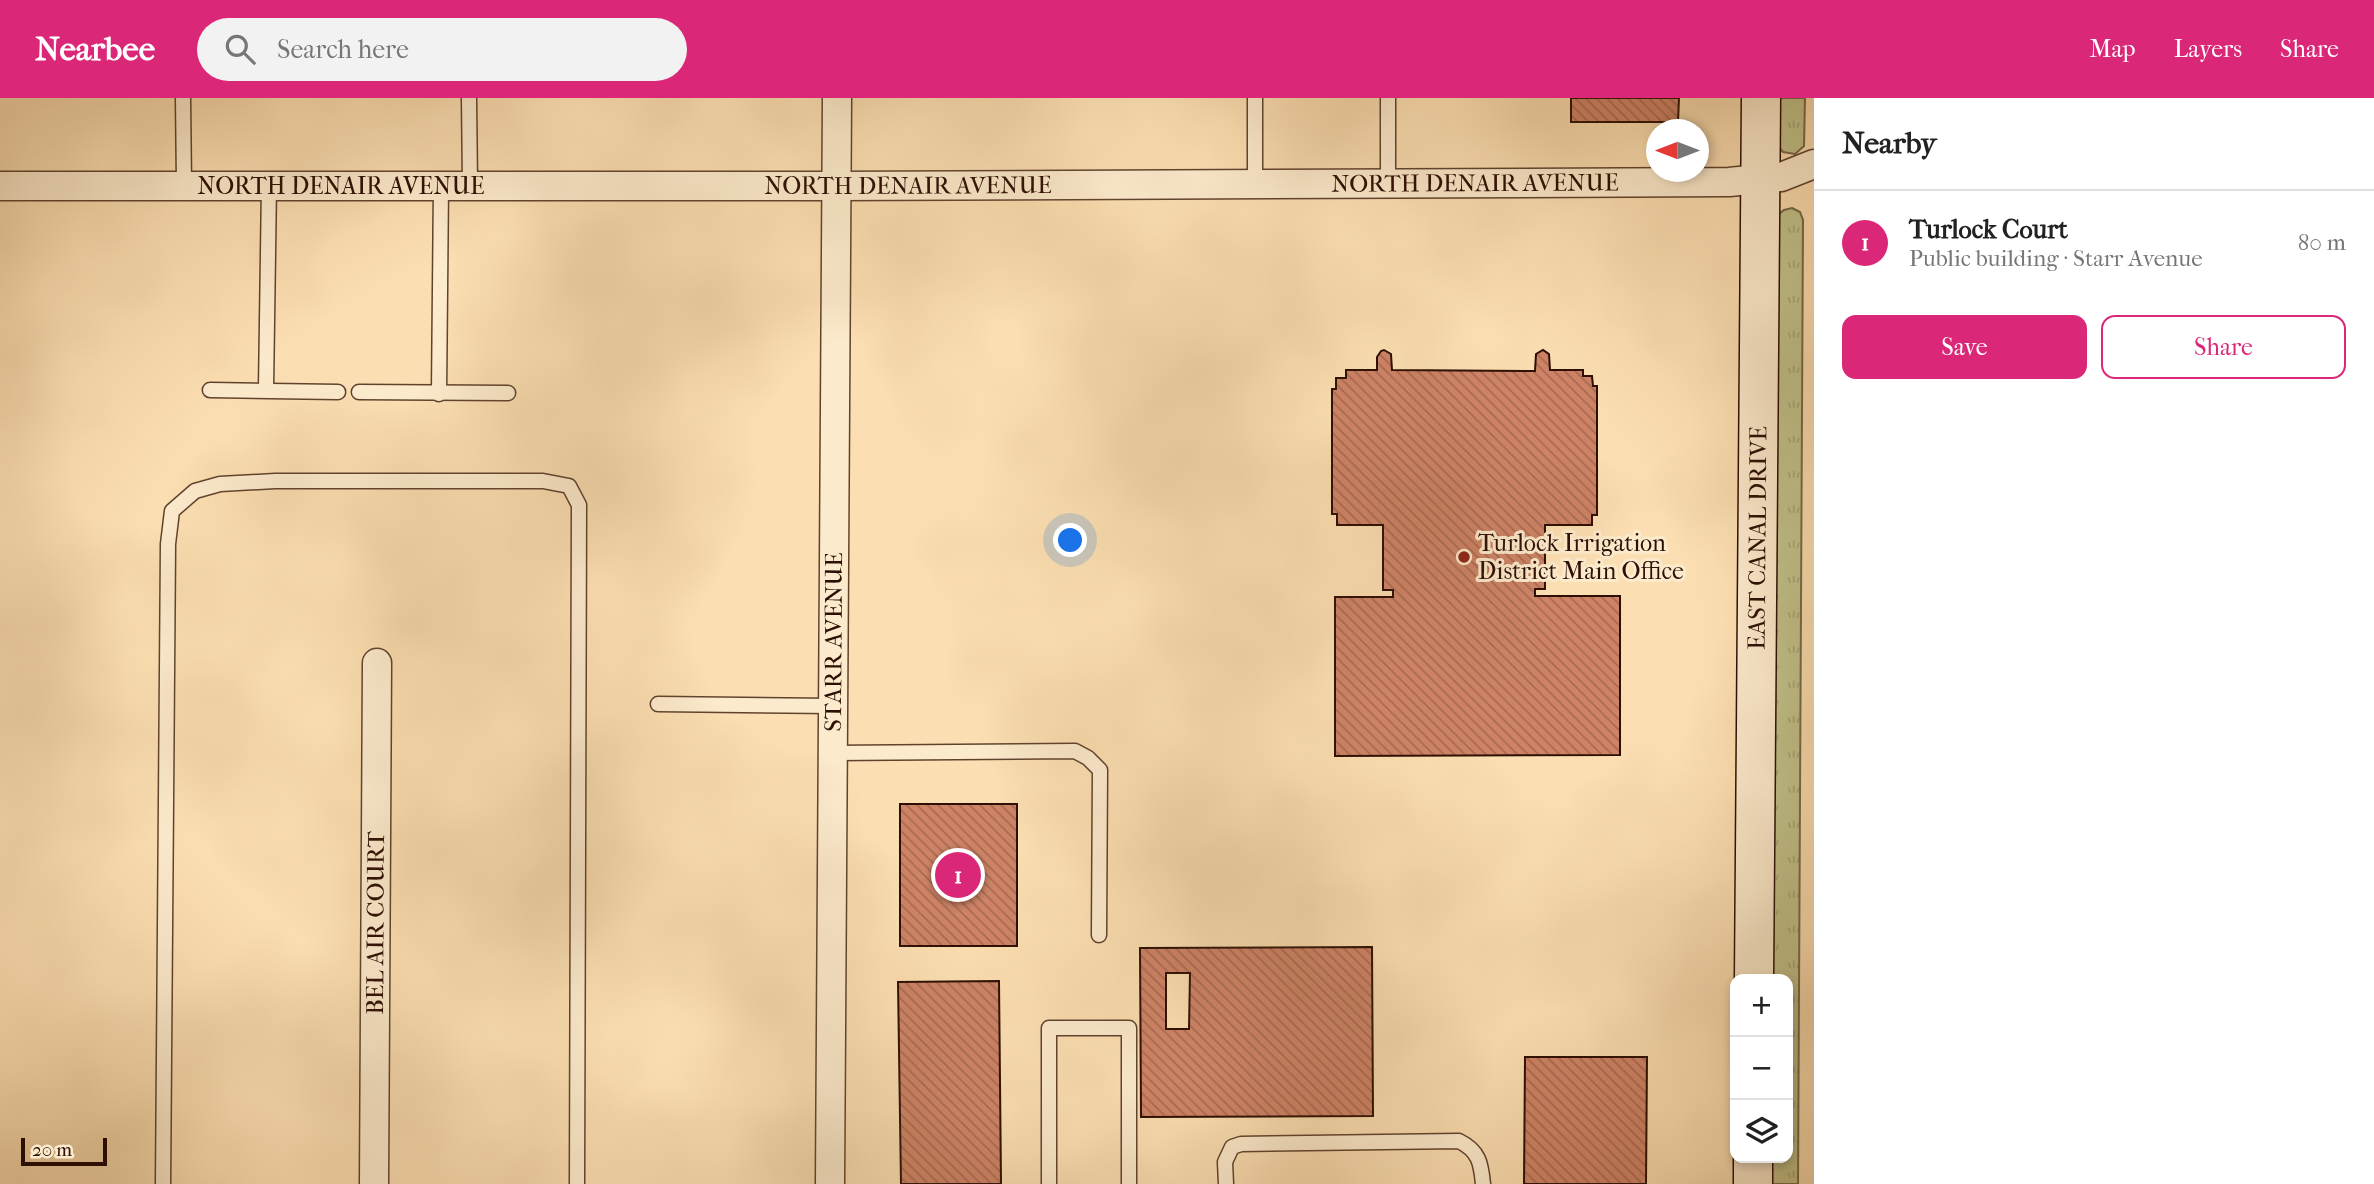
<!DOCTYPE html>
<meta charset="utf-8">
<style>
:root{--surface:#fff;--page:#f2f2f2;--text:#222;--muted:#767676;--line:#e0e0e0;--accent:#db2777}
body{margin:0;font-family:"IM FELL French Canon",serif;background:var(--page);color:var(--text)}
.controls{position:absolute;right:21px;bottom:21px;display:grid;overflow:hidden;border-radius:14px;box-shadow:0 4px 10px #0003}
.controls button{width:63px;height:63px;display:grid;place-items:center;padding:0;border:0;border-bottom:2px solid var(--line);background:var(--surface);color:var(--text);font:35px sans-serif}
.compass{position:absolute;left:1646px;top:21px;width:63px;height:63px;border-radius:50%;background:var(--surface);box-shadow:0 4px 10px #0003;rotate:270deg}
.scale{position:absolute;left:21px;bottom:18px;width:86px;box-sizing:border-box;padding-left:7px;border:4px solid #2d0f04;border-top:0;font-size:19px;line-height:24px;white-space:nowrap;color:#2d0f04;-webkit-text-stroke:5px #fceacc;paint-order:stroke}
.you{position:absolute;left:1071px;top:443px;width:24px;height:24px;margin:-18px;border:5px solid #fff;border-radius:50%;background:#1a73e8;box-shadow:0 0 0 10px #1a73e833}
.badge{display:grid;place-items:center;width:46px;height:46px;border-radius:50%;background:var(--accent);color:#fff;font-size:23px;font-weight:700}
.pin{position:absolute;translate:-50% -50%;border:4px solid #fff;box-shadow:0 2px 7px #0006}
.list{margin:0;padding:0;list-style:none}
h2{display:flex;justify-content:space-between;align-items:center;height:91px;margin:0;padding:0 28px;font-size:30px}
h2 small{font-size:23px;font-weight:400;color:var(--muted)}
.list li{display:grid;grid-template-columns:46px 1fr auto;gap:21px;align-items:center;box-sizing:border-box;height:105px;padding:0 28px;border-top:2px solid var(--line)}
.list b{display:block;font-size:26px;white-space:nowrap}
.list p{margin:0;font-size:23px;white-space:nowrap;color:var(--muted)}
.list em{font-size:23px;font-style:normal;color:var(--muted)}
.actions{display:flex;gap:14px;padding:21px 28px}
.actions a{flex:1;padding:16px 0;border:2px solid var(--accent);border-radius:14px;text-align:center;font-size:24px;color:var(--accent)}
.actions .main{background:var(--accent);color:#fff}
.icon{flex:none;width:38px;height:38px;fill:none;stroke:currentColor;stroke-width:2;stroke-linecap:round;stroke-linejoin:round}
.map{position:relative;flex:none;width:1814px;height:1086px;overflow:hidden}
header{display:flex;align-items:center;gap:42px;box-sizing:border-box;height:98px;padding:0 35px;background:var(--accent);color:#fff}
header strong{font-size:33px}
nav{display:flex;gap:38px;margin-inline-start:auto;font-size:24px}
.search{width:490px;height:63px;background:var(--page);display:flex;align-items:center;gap:18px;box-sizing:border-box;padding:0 24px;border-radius:38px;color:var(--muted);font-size:26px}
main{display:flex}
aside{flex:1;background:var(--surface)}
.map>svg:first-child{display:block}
</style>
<header>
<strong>Nearbee</strong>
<div class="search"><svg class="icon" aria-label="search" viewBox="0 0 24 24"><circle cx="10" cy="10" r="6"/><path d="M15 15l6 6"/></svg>Search here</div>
<nav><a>Map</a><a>Layers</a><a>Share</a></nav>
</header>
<main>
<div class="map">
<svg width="1814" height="1086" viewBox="0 0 1814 1086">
<defs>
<pattern id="grass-tufts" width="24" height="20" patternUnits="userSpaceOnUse" patternTransform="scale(1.75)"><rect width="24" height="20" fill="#c1c18a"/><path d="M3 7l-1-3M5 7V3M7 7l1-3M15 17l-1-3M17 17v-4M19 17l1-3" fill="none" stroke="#a6a575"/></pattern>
<pattern id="building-back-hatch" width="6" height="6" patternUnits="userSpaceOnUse" patternTransform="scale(1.75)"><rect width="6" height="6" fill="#ce8366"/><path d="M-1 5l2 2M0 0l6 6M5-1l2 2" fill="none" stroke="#a86a52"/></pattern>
</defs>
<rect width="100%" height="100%" fill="#fbdeb1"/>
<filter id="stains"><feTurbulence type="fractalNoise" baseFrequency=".00286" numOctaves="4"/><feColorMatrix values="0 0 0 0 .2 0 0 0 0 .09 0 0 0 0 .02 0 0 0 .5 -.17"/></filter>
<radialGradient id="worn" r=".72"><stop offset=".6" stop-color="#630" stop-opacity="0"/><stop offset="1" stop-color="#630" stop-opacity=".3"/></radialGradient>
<g fill="url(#grass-tufts)" stroke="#776847" stroke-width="2">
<path d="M1778 0H1805L1804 48 1795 56 1783 54 1778 48Z"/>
<path d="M1792 110 1800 114 1803 122 1798 1086H1771L1772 1060H1788V881H1773L1779 116 1784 112Z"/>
</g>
<g fill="url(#building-back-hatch)" stroke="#2d0f04" stroke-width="2" fill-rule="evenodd">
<path d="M1571 0H1679L1678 24H1571Z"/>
<path d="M1384 252 1391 256 1392 272 1535 273 1536 256 1543 252 1549 256 1550 272H1583V278H1592L1593 288H1597V417H1592V427H1545V491H1535V498H1620V657L1335 658V499H1393V492H1383V427H1337V416H1332V291H1336V280H1346V272H1377V259L1381 253Z"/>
<rect x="900" y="706" width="117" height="142"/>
<path d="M1372 849 1373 1018 1141 1019 1140 850ZM1166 875H1190L1189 931H1166Z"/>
<path d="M999 883 1001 1086H901L898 884Z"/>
<path d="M1525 959H1647L1646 1086H1524Z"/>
</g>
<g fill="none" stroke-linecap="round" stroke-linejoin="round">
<g stroke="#60432f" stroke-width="17">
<g id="service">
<path d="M183 0 184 87"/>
<path d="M469 0 470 87"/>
<path d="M1255 0V85"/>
<path d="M1388 85V0"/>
<path d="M266 291 269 87"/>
<path d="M210 292 338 294"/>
<path d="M359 294 508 295"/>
<path d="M439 296 441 87"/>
<path d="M658 606 833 608"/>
<path d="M833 655 1075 653 1088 660 1100 672 1099 837"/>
<path d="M163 1086 168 446 172 413 195 393 220 386 275 383H543L569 388 579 407 577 1086"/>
<path d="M1049 1086V930H1129V1086"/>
<path d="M1226 1086 1225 1064 1232 1049 1241 1046 1459 1043C1479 1053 1481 1065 1483 1086"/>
</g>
</g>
<g stroke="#60432f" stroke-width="31">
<g id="minor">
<path id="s1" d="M0 88H836L1729 84 1781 79 1814 66"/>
<path id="s2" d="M374 1086 377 565"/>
<path id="s3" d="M830 1086 837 0"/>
</g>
</g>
<g stroke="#2d0f04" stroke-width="41">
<g id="secondary">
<path id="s4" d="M1754 881 1761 0"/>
<path d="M1753 1086V1060"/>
</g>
</g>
<use href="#service" stroke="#fceacc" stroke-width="14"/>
<use href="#minor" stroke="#fceacc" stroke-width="28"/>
<use href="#secondary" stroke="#fceacc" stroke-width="38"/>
</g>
<circle fill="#8f2418" stroke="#fceacc" stroke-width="2.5" cx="1464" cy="459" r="7"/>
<g text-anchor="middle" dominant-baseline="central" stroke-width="6" stroke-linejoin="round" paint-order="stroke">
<g font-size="24" fill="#2d0f04" stroke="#fceacc">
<text stroke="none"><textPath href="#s1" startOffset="1475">NORTH DENAIR AVENUE</textPath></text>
<text stroke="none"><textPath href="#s1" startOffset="341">NORTH DENAIR AVENUE</textPath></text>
<text stroke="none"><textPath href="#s1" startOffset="908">NORTH DENAIR AVENUE</textPath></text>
<text stroke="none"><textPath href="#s4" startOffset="441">EAST CANAL DRIVE</textPath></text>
<text stroke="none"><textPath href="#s3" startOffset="542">STARR AVENUE</textPath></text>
<text stroke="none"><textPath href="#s2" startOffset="261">BEL AIR COURT</textPath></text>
</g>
<g font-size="24" fill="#2d0f04" stroke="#fceacc" text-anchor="start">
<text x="1478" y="445">Turlock Irrigation<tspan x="1478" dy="28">District Main Office</tspan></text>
</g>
</g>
<rect width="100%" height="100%" filter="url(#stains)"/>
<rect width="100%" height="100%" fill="url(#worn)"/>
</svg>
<div class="controls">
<button>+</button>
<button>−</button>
<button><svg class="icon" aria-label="layers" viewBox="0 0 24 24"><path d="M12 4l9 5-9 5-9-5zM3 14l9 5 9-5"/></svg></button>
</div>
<svg class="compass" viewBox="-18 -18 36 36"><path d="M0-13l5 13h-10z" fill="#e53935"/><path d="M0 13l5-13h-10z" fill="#767676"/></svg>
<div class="scale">20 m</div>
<div class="you"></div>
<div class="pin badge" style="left:958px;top:777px">1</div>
</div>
<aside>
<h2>Nearby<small></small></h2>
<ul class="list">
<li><span class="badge">1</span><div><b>Turlock Court</b><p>Public building · Starr Avenue</p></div><em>80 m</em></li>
</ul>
<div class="actions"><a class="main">Save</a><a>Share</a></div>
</aside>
</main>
